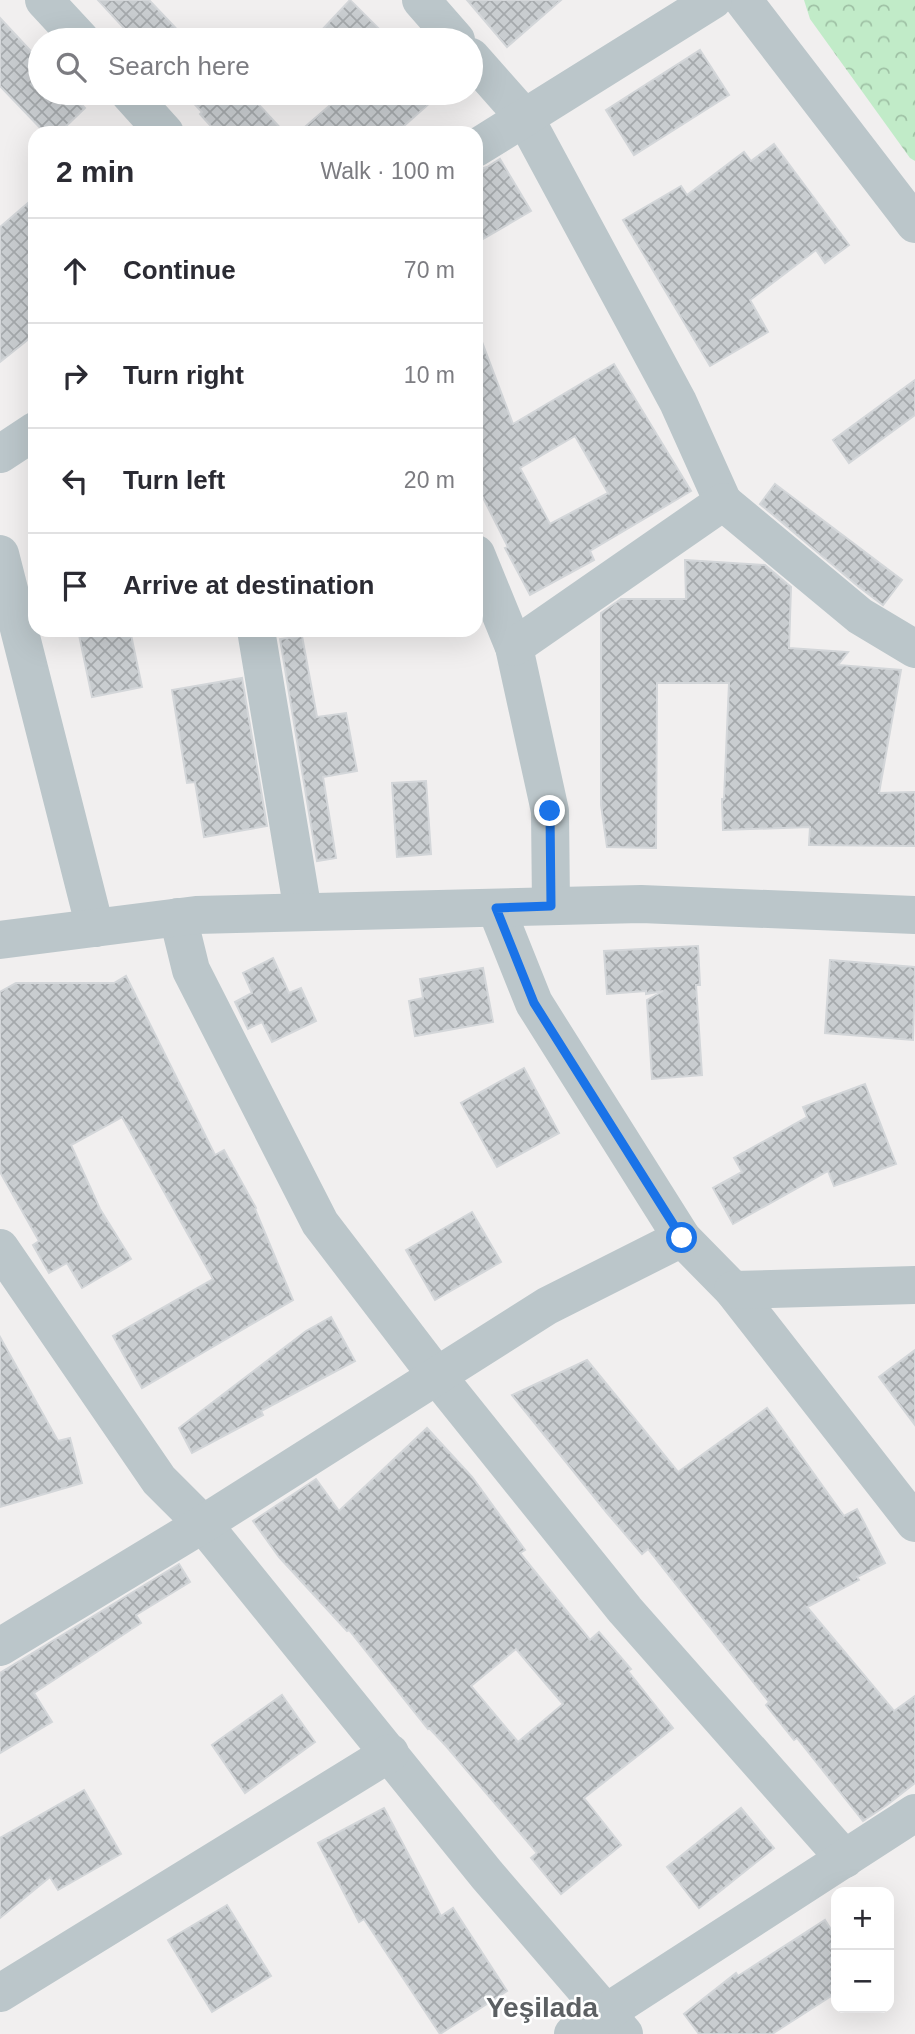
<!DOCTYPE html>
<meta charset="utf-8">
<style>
:root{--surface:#fff;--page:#f2f2f3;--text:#2b2b33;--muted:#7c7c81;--line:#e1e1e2}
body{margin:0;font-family:Helvetica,sans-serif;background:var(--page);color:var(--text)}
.controls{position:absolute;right:21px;bottom:21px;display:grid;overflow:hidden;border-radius:14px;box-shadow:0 7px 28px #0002}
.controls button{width:63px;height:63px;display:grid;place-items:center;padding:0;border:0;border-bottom:2px solid var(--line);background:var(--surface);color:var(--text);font:35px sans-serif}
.stop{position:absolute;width:21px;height:21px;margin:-16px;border:5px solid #1a73e8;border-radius:50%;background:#fff}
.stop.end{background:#1a73e8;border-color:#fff;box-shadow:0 2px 7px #0008}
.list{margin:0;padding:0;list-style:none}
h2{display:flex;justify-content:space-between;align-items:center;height:91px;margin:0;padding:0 28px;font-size:30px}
h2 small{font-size:23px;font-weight:400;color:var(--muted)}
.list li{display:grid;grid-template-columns:46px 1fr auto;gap:21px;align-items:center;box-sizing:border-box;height:105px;padding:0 28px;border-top:2px solid var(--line)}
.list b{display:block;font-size:26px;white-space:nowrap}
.list em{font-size:23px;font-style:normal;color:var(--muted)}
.icon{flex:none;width:38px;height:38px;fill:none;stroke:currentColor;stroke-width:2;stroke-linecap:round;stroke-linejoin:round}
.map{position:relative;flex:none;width:915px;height:2034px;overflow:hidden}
.search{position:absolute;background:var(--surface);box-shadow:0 7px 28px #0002;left:28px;top:28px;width:455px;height:77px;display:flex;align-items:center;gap:18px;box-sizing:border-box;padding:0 24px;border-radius:38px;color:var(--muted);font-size:26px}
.panel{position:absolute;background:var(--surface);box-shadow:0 7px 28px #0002;left:28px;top:126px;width:455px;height:511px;border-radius:21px}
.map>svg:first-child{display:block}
</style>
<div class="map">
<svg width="915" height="2034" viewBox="0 0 915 2034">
<defs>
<pattern id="forest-crowns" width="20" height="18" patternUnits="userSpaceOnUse" patternTransform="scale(1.75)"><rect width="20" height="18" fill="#c1ebc8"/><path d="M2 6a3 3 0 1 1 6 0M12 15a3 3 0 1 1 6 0" fill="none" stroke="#9fc1a5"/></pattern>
<pattern id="building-cross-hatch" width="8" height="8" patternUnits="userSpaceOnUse" patternTransform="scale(1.75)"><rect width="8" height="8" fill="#c9cdd0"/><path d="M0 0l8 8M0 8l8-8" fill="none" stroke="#a5a9ac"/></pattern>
</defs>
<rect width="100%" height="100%" fill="#f1efef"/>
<path fill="url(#forest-crowns)" d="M804 0H915V161L910 158 810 19Z"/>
<g fill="url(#building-cross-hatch)" stroke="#d3d6d9" stroke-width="2" fill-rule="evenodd">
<path d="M98 0H149L187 40H135Z"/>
<path d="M350 0 384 34 378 40H328L320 32Z"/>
<path d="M467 0H561L507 47Z"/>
<path d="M0 18 40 61V93H71L85 108 59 133H45L0 86Z"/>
<path d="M700 50 729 95 634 155 606 110Z"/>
<path d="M184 93H248L285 133H217L200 114 202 112Z"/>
<path d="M344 93H441L396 133H298Z"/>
<path d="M774 144 849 245 825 263 816 250 750 300 768 332 710 366 623 220 681 186 687 195 744 152 751 161Z"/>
<path d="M500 159 531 211 476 243V170L487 167Z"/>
<path d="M35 197V334L0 362V227Z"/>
<path d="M476 334H479L513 424 614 364 691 491 590 551 594 560 530 595 505 548 508 547 476 484ZM575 436 608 493 550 524 520 468Z"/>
<path d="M915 380V415L849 463 833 440Z"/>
<path d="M775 484 902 580 883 605 859 587 760 504Z"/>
<path d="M685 560 765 565 791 587 789 648 848 652 838 665 901 670 879 793 915 792V846L809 845 810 827 723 830 722 799H724L729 683H657L656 848 607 847 601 805V613L621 599H686Z"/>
<path d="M78 630H130L142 687 92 697Z"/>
<path d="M302 636 317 717 346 713 357 771 323 777 336 858 317 861 280 639Z"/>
<path d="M242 678 267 826 204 837 195 782 187 783 172 690Z"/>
<path d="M426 781 431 854 397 857 392 783Z"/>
<path d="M698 946 700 985H696L702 1075 652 1079 647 1000 663 991 646 994V991L607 994 604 951Z"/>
<path d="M273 958 289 993 301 988 316 1021 272 1042 262 1022 248 1029 235 1002 252 993 243 973Z"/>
<path d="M830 960 915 967 913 1040 825 1033Z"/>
<path d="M483 968 493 1022 415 1036 409 1001 423 998 420 979Z"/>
<path d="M126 976 215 1155 224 1150 256 1208 255 1209 293 1300 142 1388 113 1336 213 1279 122 1117 71 1145 100 1209 131 1259 82 1288 67 1263 49 1273 33 1245 39 1241 0 1172V992L16 983H114Z"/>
<path d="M524 1068 559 1133 497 1167 461 1103Z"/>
<path d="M865 1084 896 1164 834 1186 828 1171 733 1224 713 1188 742 1172 734 1158 807 1117 803 1107Z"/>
<path d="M472 1212 501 1262 435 1300 406 1250Z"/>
<path d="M331 1317 355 1361 261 1411 263 1415 192 1453 179 1428 306 1331Z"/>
<path d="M0 1337 58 1441 70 1438 82 1483 0 1507Z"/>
<path d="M915 1350V1425L879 1377Z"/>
<path d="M587 1360 678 1472 767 1408 844 1516 857 1509 885 1563 857 1577 859 1580 807 1607 894 1711 915 1696V1783L887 1805 863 1821 797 1738 794 1740 766 1705 769 1702 648 1549 642 1554 607 1513 512 1395Z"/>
<path d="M427 1428 472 1477 525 1550 520 1553 590 1640 599 1632 631 1669 628 1671 673 1728 584 1798 621 1845 561 1894 531 1858 537 1853 446 1746 429 1728 428 1729 349 1630 347 1631 279 1557 253 1521 316 1479 339 1511ZM516 1649 563 1704 518 1742 471 1686Z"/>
<path d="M179 1564 190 1582 136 1615 141 1623 34 1693 52 1722 0 1753V1673Z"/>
<path d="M282 1695 315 1742 245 1793 212 1745Z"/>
<path d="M84 1790 121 1854 58 1890 50 1877 0 1918V1838Z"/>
<path d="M384 1808 441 1916 453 1908 507 1991 440 2034 364 1919 359 1922 318 1843Z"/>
<path d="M741 1808 774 1848 699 1908 667 1867Z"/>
<path d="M227 1905 271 1976 212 2012 168 1940Z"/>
<path d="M825 1920 836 1937V1993L772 2034H699L684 2014 736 1973 738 1976Z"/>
</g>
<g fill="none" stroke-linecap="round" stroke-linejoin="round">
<g stroke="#bbc6ca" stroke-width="38">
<path d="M44 0 81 40"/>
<path d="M421 0 456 40"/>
<path d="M743 0 915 224"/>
<path d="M471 57 525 118 678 402 723 502"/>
<path d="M129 93 165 133"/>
<path d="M476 148 713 0"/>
<path d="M0 454 35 431"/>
<path d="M0 554 95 928"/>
<path d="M476 554 514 647 550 811 551 906"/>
<path d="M256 630 303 912"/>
<path d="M514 647 723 502 860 616 915 649"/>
<path d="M496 908 534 1003 682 1238 733 1290 915 1523"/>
<path d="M178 917 191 970 320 1223 437 1376 625 1610 845 1859"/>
<path d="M0 940 196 915 641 904 915 915"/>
<path d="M0 1248 159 1480 203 1524 487 1875 624 2034"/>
<path d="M733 1290 915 1285"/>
<path d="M0 1647 203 1524 547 1306 682 1238"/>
<path d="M0 1993 390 1753"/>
<path d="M573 2034 915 1813"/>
</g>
</g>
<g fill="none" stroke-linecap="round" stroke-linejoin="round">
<path stroke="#1a73e8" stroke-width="9" d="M550 811 551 906 496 908 534 1003 682 1238"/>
</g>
<g text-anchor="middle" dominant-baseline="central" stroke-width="5" stroke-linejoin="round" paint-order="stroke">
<g font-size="28" font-weight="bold" fill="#5c6063" stroke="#fff">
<text x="542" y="2007">Yeşilada</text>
</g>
</g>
</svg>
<div class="controls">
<button>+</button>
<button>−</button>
</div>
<div class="stop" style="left:682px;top:1238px"></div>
<div class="stop end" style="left:550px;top:811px"></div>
<div class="search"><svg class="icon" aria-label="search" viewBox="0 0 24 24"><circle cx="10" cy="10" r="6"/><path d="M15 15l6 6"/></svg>Search here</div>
<section class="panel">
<h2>2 min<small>Walk · 100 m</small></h2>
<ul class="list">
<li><svg class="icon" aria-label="ahead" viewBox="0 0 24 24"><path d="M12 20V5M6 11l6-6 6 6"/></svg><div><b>Continue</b></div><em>70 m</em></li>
<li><svg class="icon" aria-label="right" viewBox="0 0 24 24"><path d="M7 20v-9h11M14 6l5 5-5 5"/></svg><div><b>Turn right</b></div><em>10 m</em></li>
<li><svg class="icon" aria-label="left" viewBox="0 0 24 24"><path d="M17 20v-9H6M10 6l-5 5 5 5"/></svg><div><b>Turn left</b></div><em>20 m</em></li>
<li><svg class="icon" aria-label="arrive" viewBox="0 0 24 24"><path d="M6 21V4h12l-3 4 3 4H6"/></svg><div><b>Arrive at destination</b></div></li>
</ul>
</section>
</div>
